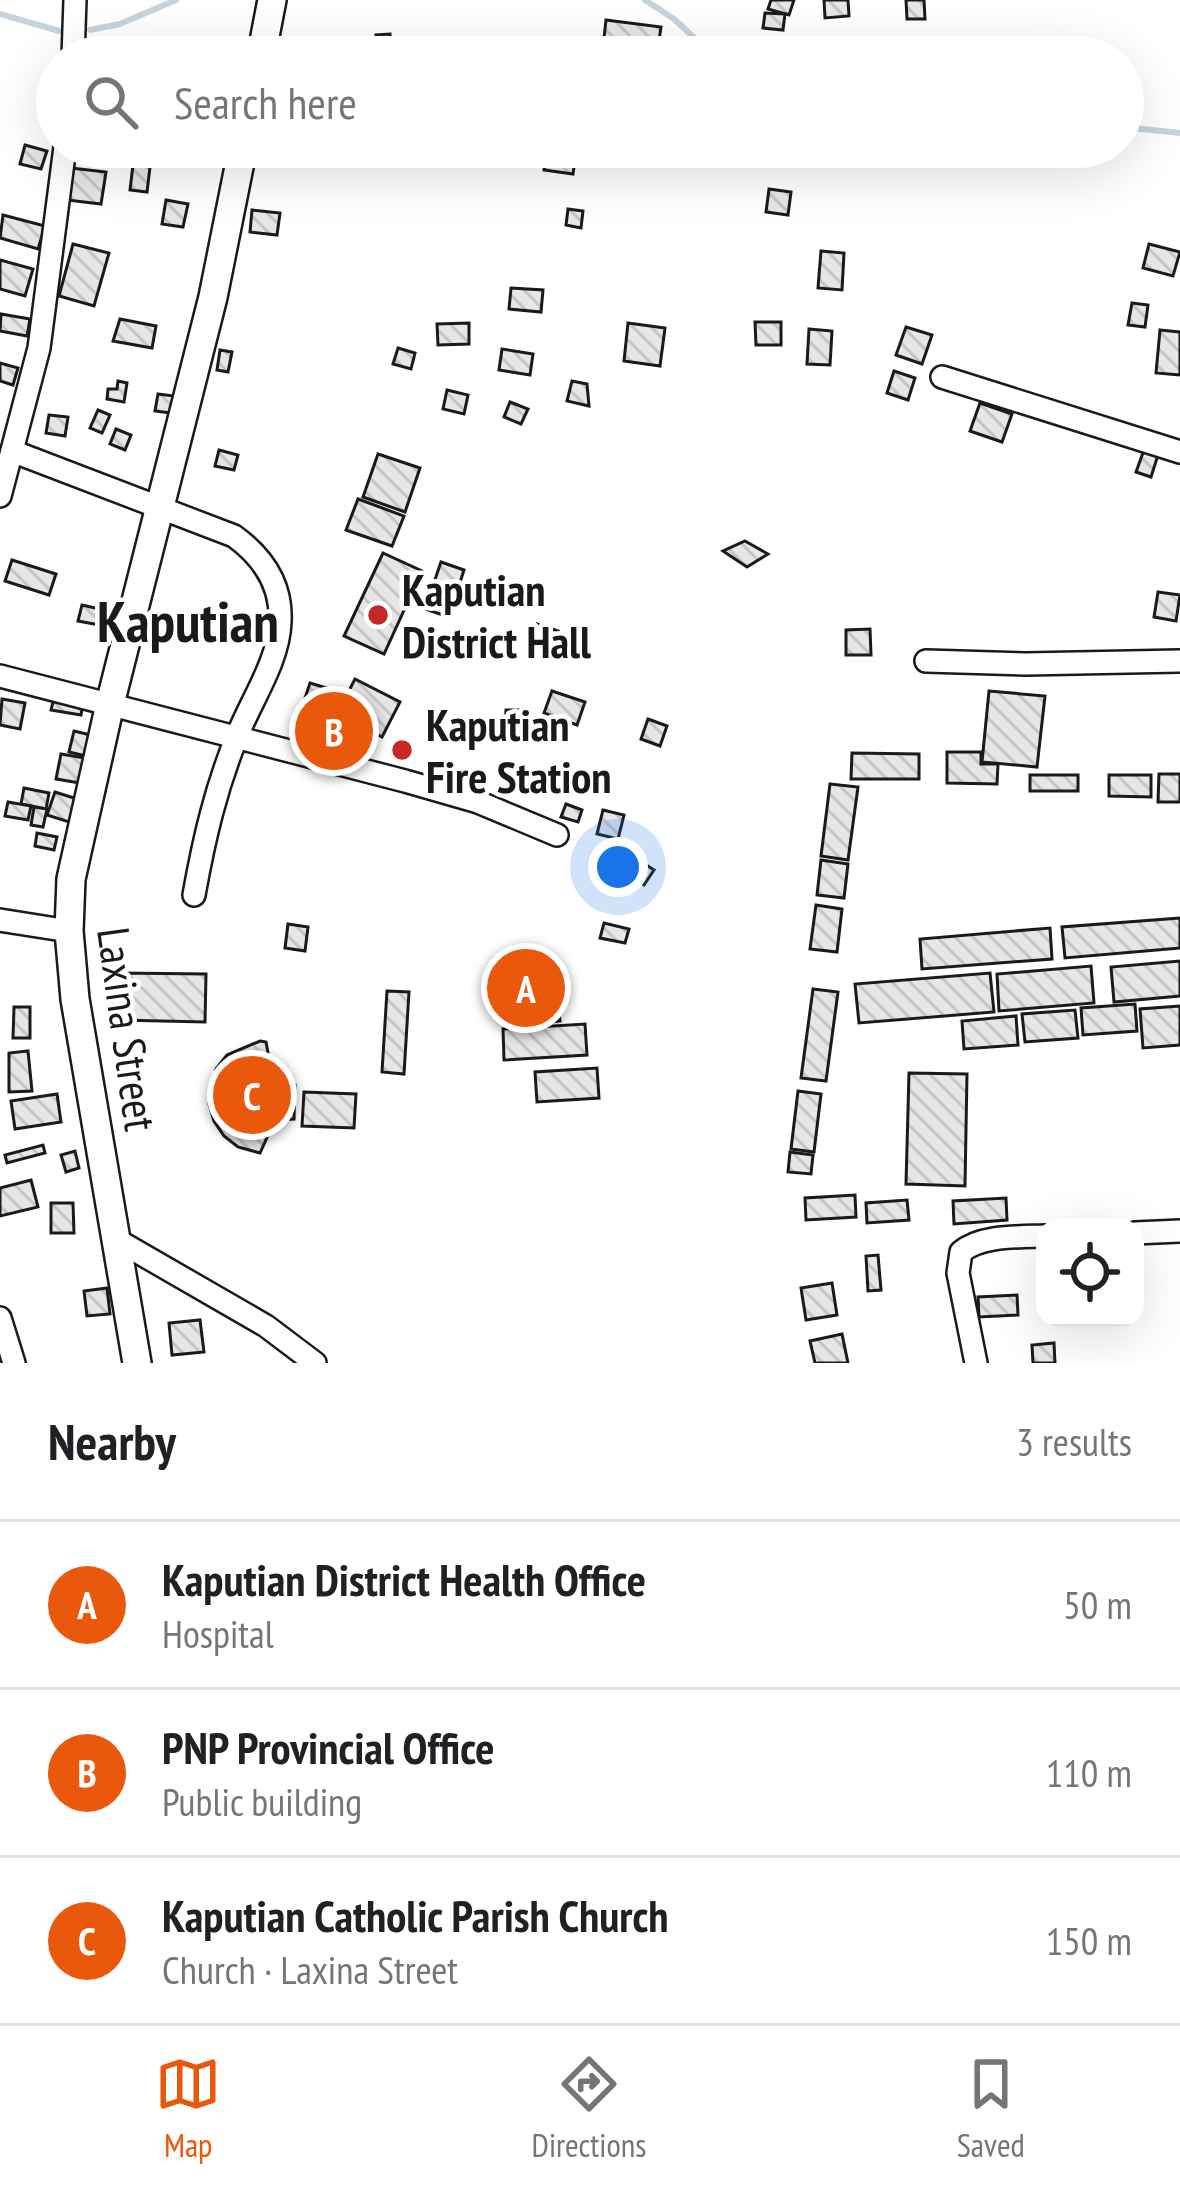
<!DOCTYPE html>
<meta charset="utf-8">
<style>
:root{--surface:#fff;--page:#f6f6f6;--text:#202124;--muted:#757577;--line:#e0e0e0;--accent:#ea580c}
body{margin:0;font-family:"PT Sans Narrow",sans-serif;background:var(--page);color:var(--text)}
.controls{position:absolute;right:36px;bottom:36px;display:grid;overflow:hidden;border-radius:24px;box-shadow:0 12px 48px #0002}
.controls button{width:108px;height:108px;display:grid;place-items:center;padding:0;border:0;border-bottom:3px solid var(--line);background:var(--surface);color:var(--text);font:60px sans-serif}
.you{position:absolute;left:618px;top:867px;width:42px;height:42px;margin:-30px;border:9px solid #fff;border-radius:50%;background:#1a73e8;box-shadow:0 0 0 18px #1a73e833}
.badge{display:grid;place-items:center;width:78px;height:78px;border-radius:50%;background:var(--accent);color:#fff;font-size:39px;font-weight:700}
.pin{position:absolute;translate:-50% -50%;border:6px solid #fff;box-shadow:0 3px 12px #0006}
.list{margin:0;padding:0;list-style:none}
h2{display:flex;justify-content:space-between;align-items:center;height:156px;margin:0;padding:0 48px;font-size:51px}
h2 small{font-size:39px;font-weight:400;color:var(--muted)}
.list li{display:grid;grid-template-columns:78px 1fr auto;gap:36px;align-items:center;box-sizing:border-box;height:168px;padding:0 48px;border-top:3px solid var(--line)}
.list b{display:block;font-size:45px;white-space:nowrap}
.list p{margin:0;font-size:39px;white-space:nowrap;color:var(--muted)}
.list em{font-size:39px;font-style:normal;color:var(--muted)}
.icon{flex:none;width:66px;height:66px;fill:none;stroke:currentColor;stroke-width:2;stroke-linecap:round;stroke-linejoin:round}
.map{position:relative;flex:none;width:1180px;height:1363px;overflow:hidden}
.search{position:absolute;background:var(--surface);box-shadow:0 12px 48px #0002;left:36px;right:36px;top:36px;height:132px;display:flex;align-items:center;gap:30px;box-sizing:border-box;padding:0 42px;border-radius:66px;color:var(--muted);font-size:45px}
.sheet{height:660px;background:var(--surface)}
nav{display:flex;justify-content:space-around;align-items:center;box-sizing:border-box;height:168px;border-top:3px solid var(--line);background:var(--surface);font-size:33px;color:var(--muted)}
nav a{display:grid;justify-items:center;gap:6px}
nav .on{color:var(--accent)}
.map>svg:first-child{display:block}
</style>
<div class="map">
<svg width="1180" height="1363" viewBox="0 0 1180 1363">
<defs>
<pattern id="building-back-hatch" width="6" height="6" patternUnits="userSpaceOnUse" patternTransform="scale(3)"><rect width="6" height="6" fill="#e6e6e6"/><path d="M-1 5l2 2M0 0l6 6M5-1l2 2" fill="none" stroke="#c5c5c5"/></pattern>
</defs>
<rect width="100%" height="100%" fill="#fff"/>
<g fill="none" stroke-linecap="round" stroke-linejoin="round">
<g stroke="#c6d2dc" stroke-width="6">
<path d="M645 0 674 19 715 57"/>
<path d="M0 14 59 31"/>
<path d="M90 30 120 24 176 0"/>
<path d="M1123 127 1180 133"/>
</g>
</g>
<g fill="url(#building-back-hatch)" stroke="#1a1a1a" stroke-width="3">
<path d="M771 0H794L789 15 768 9Z"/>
<path d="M824 0H848L849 16 825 18Z"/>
<path d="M906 0H924L925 19H907Z"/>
<path d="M765 13 785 14 783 30 763 28Z"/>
<path d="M606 20 661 27 657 54 603 47Z"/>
<path d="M390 34 391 55H378L376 35Z"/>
<path d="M365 40 366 57H340L339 42Z"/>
<path d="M25 145 47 151 41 169 20 164Z"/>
<path d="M547 147H577L573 174 544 170Z"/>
<path d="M133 165 150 167 147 192 130 190Z"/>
<path d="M71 168 106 172 101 204 67 200Z"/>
<path d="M769 189 791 192 788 215 766 212Z"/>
<path d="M166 200 188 204 183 227 162 224Z"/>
<path d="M568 209 583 211 581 228 566 225Z"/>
<path d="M252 210 280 213 277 235 250 232Z"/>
<path d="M3 215 45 226 38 249 0 238Z"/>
<path d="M73 244 109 253 94 306 59 296Z"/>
<path d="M1149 244 1180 252 1173 276 1143 268Z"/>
<path d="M821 251 844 253 842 290 818 288Z"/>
<path d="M0 260 33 269 25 296 0 289Z"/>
<path d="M511 288 543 290 541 312 509 309Z"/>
<path d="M1132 303 1148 305 1145 327 1128 325Z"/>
<path d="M1 314 30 319 27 336 0 331Z"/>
<path d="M120 319 156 326 152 348 113 341Z"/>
<path d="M755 322H781V345H756Z"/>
<path d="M469 323V344L438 345 437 324Z"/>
<path d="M628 323 665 328 660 366 624 361Z"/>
<path d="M906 327 932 335 922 364 896 355Z"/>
<path d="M809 329 832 331 830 365 807 364Z"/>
<path d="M1160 330 1180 332V375L1156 373Z"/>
<path d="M398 348 415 353 411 369 393 364Z"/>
<path d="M502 349 533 354 530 375 499 370Z"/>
<path d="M220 350 232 352 228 372 217 370Z"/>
<path d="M0 363 18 368 13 385 0 381Z"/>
<path d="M894 371 915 378 908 400 887 393Z"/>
<path d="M118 381 127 383 124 402 107 399 108 389H117Z"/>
<path d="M572 381 587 384 589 406 567 401Z"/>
<path d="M447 390 468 395 464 414 443 409Z"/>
<path d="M158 394 174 396 171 413 155 411Z"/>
<path d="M510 402 528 409 521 424 504 417Z"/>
<path d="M980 403 1012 414 1002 442 970 431Z"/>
<path d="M98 410 110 415 102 433 90 428Z"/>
<path d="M49 415 68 417 65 436 46 433Z"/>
<path d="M116 429 131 435 125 450 110 444Z"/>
<path d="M219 450 238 455 234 470 215 466Z"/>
<path d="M1144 450 1158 455 1151 477 1136 472Z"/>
<path d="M378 454 420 468 405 512 363 497Z"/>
<path d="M358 499 404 516 392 546 346 530Z"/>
<path d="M745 541 768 554 747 567 723 551Z"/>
<path d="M383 553 422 571 384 654 344 636Z"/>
<path d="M12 560 56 574 49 595 5 581Z"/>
<path d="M441 562 464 570 449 617 425 609Z"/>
<path d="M1158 592 1180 595 1176 621 1154 617Z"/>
<path d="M82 605 108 611 105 626 78 621Z"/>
<path d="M537 624 558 631 553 643 533 635Z"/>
<path d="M870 629 871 655H846V630Z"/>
<path d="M355 679 400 702 382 737 337 714Z"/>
<path d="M310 683 343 693 333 723 300 713Z"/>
<path d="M552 691 585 702 577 725 544 713Z"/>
<path d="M989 691 1045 696 1037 767 982 762Z"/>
<path d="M54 698 83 703 81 715 51 710Z"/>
<path d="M2 699 25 703 20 729 0 725Z"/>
<path d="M506 710H529V736L505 735Z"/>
<path d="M648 719 667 726 660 746 641 739Z"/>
<path d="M74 731 95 736 90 757 69 752Z"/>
<path d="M947 752H981V764H998L997 784 947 783Z"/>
<path d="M852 753 919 754V779H851Z"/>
<path d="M61 754 91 759 86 784 56 779Z"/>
<path d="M1159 774H1180V802H1158Z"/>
<rect x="1030" y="775" width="48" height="16"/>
<path d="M1109 775H1151V797L1109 796Z"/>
<path d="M830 784 858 787 848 860 821 856Z"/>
<path d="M24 788 49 793 46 809 21 804Z"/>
<path d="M55 792 77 799 69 822 47 815Z"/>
<path d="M8 802 31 806 28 820 5 816Z"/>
<path d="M566 804 582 810 578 822 561 817Z"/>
<path d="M34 807 47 809 43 827 31 825Z"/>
<path d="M603 810 624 815 618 839 597 834Z"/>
<path d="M37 833 57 837 54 850 35 846Z"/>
<path d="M637 859 654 870 644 885 628 874Z"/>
<path d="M821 860 848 864 844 898 817 895Z"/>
<path d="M816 905 842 909 837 952 810 949Z"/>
<path d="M1180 918V948L1065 958 1062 927Z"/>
<path d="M604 923 629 929 625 943 600 938Z"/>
<path d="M288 924 308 927 305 951 285 948Z"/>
<path d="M1050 928 1052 959 922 969 920 939Z"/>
<path d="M1180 961V996L1114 1002 1111 967Z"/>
<path d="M1091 966 1094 1003 999 1011 997 974Z"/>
<path d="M119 973 206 974 205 1022 118 1020Z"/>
<path d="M990 973 994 1012 859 1023 855 984Z"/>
<path d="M813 989 838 992 826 1081 801 1078Z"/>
<path d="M387 991 409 992 404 1074 382 1072Z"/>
<path d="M557 1001 560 1021 532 1024 530 1004Z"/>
<path d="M1135 1004 1137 1031 1083 1035 1081 1008Z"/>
<path d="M1180 1006V1045L1143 1048 1140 1009Z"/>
<path d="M14 1007H30V1038H13Z"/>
<path d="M1075 1010 1078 1038 1025 1042 1022 1014Z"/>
<path d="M1016 1016 1018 1045 964 1049 962 1021Z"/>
<path d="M585 1024 587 1055 504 1060 503 1029Z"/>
<path d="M260 1041 266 1042 274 1085H295L294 1119 275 1120 260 1153 238 1147 224 1136 214 1121 209 1104 216 1069 227 1055Z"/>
<path d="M28 1051 32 1091 9 1092V1053Z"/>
<path d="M597 1068 599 1098 537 1102 535 1072Z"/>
<path d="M909 1073 967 1074 965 1186 906 1184Z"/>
<path d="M798 1091 821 1094 814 1152 791 1149Z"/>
<path d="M304 1092 356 1094 354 1128 302 1126Z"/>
<path d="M57 1094 61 1122 15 1129 11 1101Z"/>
<path d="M43 1145 45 1153 7 1163 5 1155Z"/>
<path d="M75 1151 79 1168 66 1172 61 1155Z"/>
<path d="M790 1152 813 1155 811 1174 788 1172Z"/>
<path d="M31 1180 38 1207 0 1216V1188Z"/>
<path d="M855 1195 856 1217 806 1220 805 1198Z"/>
<path d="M1006 1198 1007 1220 954 1224 953 1201Z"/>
<path d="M907 1200 909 1220 867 1223 866 1203Z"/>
<path d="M51 1203H73L74 1233H51Z"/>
<path d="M878 1255 881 1290 868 1291 866 1256Z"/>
<path d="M832 1283 837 1315 806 1320 801 1288Z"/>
<path d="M107 1288 110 1314 87 1316 84 1291Z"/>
<path d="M1017 1295 1018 1315 979 1317 978 1297Z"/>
<path d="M200 1320 204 1352 172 1355 169 1323Z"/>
<path d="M842 1334 848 1363H815L810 1341Z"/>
<path d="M1054 1343 1055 1363H1033L1032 1345Z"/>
</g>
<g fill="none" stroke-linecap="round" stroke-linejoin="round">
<g stroke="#1a1a1a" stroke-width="26">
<g id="minor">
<path d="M73 57 75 0"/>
<path d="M942 377 1180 452"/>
<path d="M12 451 234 536C263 557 282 585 280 622 279 660 252 699 238 734 216 787 204 839 194 895"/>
<path d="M0 496 39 348 65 147"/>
<path d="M926 661 1026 664 1180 661"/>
<path d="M0 676 405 781 478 802 557 835"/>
<path d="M0 920 69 931"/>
<path d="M1135 1233 1180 1231"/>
<path d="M117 1240 266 1326 315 1363"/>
<path d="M0 1318 14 1363"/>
<path d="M976 1363 958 1273 961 1252C981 1235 1019 1237 1045 1236"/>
</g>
</g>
<g stroke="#1a1a1a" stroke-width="32">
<g id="major">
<path d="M261 57 272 0"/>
<path d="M137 1363 75 999 69 931 71 879 110 704 213 297 243 147"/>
</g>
</g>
<use href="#minor" stroke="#fff" stroke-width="21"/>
<use href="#major" stroke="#fff" stroke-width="27"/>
</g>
<g fill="#c62828" stroke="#fff" stroke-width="4.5">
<circle cx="378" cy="615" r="12"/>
<circle cx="402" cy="750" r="12"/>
</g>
<g text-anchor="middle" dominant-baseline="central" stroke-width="9" stroke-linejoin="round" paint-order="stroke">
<g font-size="45" font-weight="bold" fill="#1a1a1a" stroke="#fff" text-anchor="start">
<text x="402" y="589">Kaputian<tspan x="402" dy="52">District Hall</tspan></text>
<text x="426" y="724">Kaputian<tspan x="426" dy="52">Fire Station</tspan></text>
</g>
<g font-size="45" fill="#1a1a1a" stroke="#fff">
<text transform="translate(128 1029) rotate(82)">Laxina Street</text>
</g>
<g font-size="57" font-weight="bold" fill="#1a1a1a" stroke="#fff">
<text x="188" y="621">Kaputian</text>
</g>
</g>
</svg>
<div class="controls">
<button><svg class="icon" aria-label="locate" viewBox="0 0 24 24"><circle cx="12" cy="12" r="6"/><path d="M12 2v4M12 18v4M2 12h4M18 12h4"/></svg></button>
</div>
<div class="you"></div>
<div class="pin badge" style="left:526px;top:988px">A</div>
<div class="pin badge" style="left:334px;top:731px">B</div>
<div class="pin badge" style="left:252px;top:1095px">C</div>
<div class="search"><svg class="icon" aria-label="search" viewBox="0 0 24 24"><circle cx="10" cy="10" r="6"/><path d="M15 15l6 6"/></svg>Search here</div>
</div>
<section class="sheet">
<h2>Nearby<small>3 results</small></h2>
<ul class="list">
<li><span class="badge">A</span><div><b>Kaputian District Health Office</b><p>Hospital</p></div><em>50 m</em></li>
<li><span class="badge">B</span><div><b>PNP Provincial Office</b><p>Public building</p></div><em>110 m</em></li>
<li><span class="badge">C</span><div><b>Kaputian Catholic Parish Church</b><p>Church · Laxina Street</p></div><em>150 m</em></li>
</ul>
</section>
<nav>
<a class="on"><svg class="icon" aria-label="map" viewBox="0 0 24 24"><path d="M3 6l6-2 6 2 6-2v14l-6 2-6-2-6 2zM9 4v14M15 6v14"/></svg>Map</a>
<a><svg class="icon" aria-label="directions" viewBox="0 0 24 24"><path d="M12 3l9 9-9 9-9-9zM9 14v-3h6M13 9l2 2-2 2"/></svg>Directions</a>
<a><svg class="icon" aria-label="saved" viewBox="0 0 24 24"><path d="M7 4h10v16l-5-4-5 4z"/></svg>Saved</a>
</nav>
